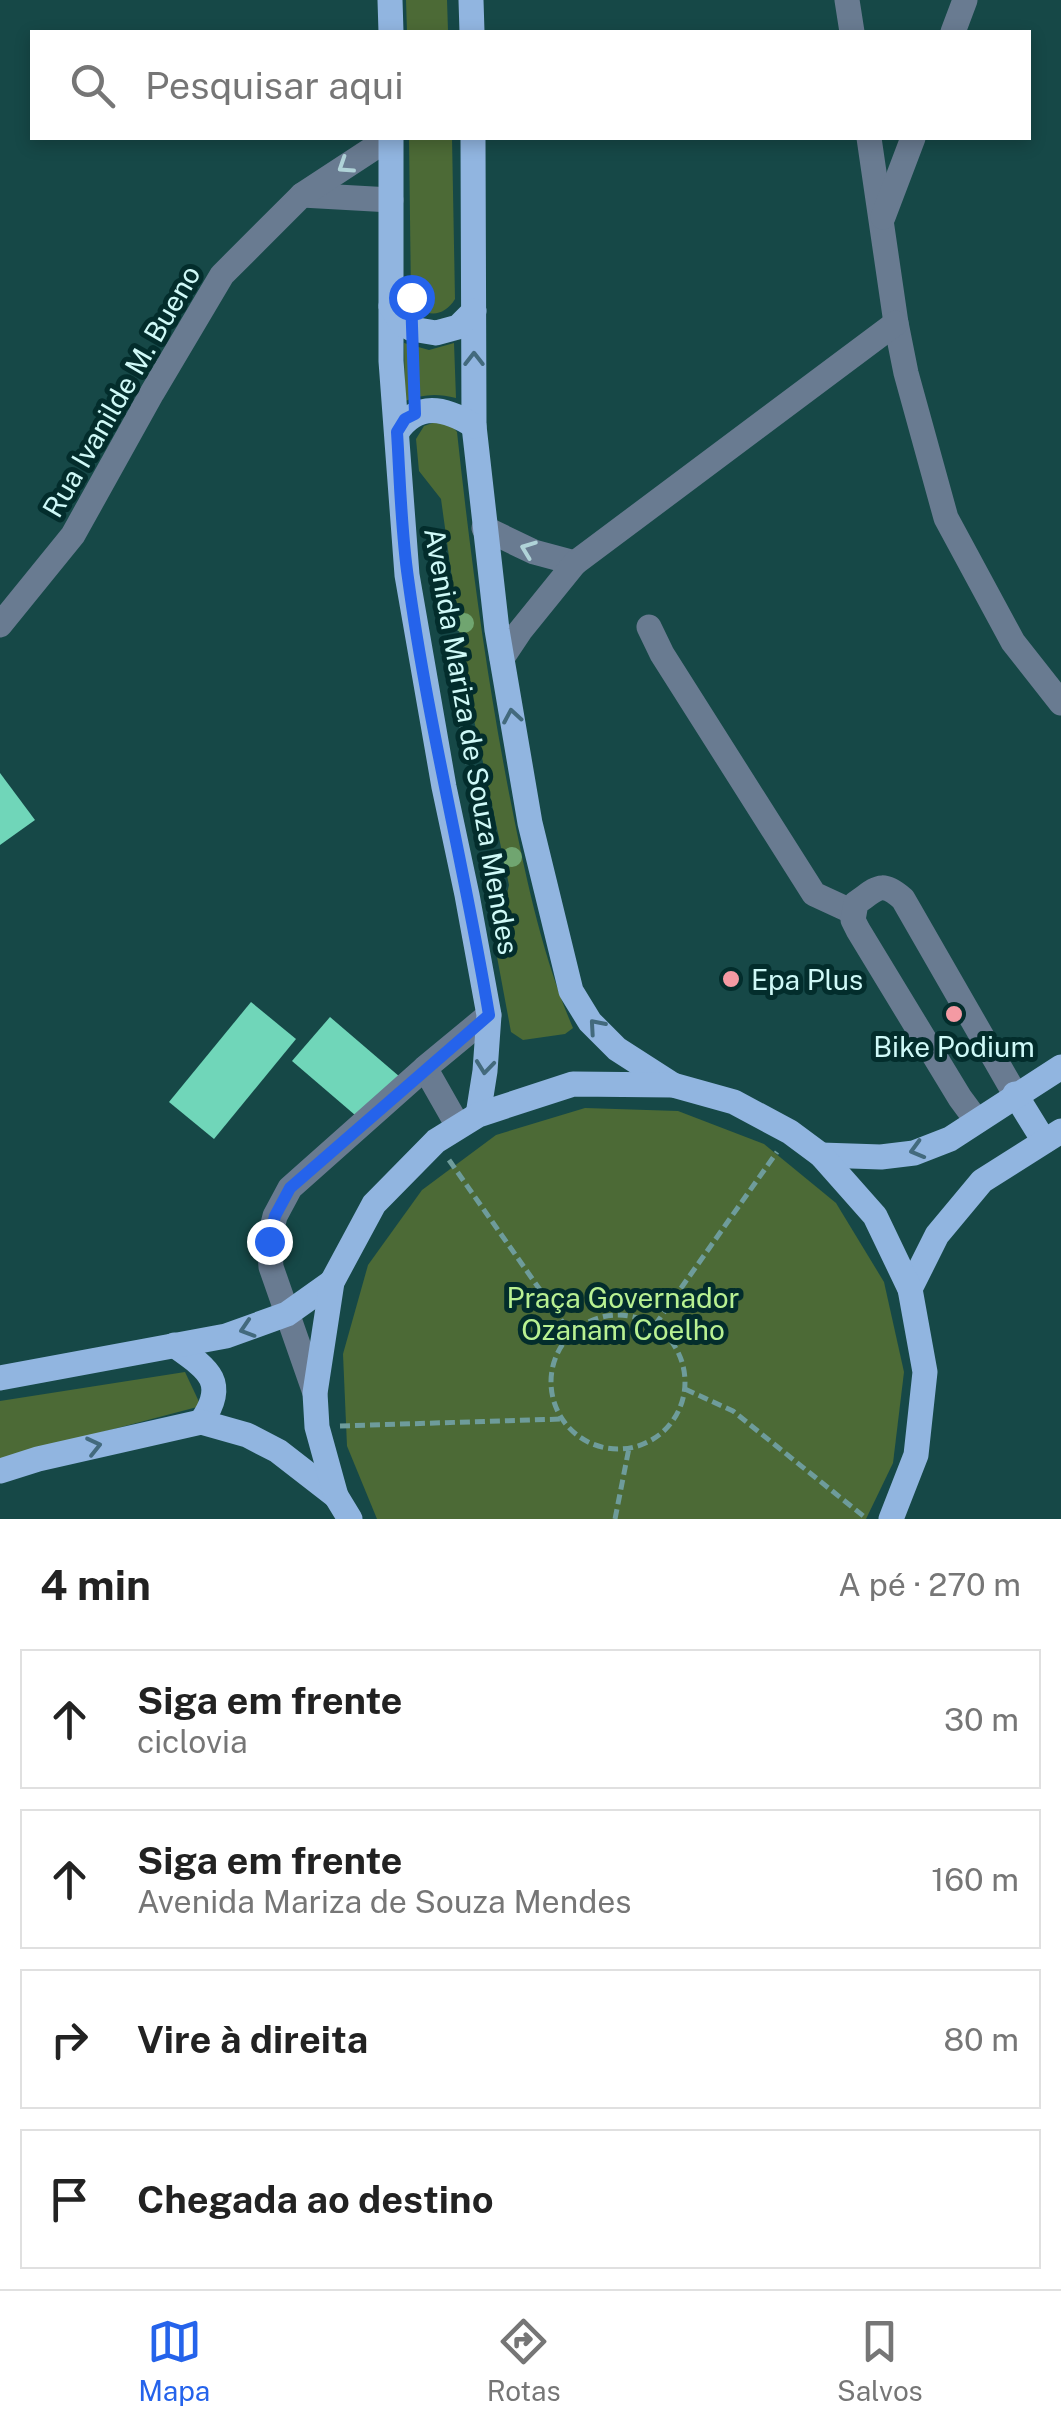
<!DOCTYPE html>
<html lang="pt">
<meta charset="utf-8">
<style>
:root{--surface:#fff;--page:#f2f2f2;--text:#222;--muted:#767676;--line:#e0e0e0;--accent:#2563eb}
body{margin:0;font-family:"Public Sans",sans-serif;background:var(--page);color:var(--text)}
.stop{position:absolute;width:30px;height:30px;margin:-22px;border:8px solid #2563eb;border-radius:50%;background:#fff}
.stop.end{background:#2563eb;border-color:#fff;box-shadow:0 2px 10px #0008}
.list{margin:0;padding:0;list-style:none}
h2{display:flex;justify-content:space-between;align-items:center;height:130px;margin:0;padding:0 40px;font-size:42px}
h2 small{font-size:32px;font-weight:400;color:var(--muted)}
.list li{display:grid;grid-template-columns:65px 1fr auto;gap:30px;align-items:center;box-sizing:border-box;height:140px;margin:0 20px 20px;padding:0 20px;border:2px solid var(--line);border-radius:0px}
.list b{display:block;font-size:38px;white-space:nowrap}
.list p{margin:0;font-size:32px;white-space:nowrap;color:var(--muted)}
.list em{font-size:32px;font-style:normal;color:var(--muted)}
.icon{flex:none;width:55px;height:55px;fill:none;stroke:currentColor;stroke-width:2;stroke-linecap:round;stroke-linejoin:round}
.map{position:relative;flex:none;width:1061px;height:1519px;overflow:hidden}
.search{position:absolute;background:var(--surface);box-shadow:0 5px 15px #0003;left:30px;right:30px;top:30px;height:110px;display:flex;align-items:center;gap:25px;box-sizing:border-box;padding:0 35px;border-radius:0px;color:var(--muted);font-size:38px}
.sheet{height:770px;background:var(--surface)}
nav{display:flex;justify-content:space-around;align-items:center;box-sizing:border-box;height:140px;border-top:2px solid var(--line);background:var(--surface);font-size:28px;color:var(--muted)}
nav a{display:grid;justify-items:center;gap:5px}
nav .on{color:var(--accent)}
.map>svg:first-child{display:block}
</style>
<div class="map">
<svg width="1061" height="1519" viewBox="0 0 1061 1519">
<rect width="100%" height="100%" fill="#164847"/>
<g fill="#4c6a36">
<path d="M406 0H447L448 32H407Z"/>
<path d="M409 138H452L455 299C443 319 421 318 411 297Z"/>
<path d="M404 343 429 350 454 343 456 398C437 393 423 394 405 401Z"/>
<path d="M438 421 452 426 457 432C470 553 486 673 509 793 525 873 541 953 573 1028L565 1034 523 1040 511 1032 495 946 509 885 467 687 441 499 419 471 416 439 424 426Z"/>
<path d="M585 1108 678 1111 764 1144 836 1203 884 1282 904 1372 893 1463 866 1519H377L347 1446 343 1354 368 1265 422 1190 496 1135Z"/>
<path d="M185 1372 201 1406 0 1459V1401Z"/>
</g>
<g fill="#70d6b9">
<path d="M0 773 35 820 0 845Z"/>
<path d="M251 1002 296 1039 214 1139 169 1102Z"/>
<path d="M330 1017 400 1077 362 1121 292 1061Z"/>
</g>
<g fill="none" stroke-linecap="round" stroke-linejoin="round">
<g stroke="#6e9c9b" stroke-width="5" stroke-dasharray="10 5" stroke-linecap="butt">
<path d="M431 532 470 777"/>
<path d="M449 1160 571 1334"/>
<circle cx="618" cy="1382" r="67"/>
<path d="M655 1325 777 1152"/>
<path d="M685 1389 733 1411 867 1519"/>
<path d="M340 1426 562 1419"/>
<path d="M615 1519 629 1448"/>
</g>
<g stroke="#697b91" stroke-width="25">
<path d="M847 0 852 32"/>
<path d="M953 32 965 0"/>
<path d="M869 138 896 323 906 373 946 518 1013 642 1061 703"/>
<path d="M302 195 391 200"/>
<path d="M883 217 913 138"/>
<path d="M484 528 534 552 575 563"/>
<path d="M0 625 73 535 152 393 222 275 302 195 389 138"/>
<path d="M649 627 662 654 814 894 853 912"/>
<path d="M502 658 520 631 575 563 896 323"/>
<path d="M977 1121 960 1098 858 930 853 920 856 903C878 888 881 880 903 899L1015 1094"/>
<path d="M458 1126 425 1068 489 1015"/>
<path d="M315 1393 271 1267 269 1241 275 1216 290 1188 425 1068"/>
</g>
<g stroke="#91b5e0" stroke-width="25">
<path d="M390 0 391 32"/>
<path d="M471 0 472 32"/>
<path d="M391 138V361L407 575 444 787 467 895 489 1015 485 1071 478 1115"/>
<path d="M473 138 474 426 497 630 530 823 571 991 590 1022 617 1049 673 1085"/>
<path d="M391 306 401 323 412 329 436 333 458 327 474 311"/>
<path d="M397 432C418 401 446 408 474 426"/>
<path d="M1015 1094 1044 1141"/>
<path d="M821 1155 881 1157 914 1153 950 1139 1061 1067"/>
<path d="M910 1289 937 1235 982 1181 1061 1131"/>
<path d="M174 1345C208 1369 229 1382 201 1422"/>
<path d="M0 1378 226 1336 287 1314 332 1282"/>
<path d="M0 1471 38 1459 201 1422 247 1435 278 1451 336 1496"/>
<path d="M350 1519 336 1496 317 1427 315 1393 332 1282 374 1204 436 1141 478 1115 573 1084 673 1085 734 1102 790 1132 821 1155 875 1216 910 1289 925 1372 916 1455 891 1519"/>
</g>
</g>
<g fill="#70a570">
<circle cx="464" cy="623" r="10"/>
<circle cx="512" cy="857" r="10"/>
</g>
<defs><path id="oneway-chevron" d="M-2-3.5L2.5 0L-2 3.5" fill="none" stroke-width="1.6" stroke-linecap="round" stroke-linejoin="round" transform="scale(2.5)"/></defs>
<g stroke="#b0d3d8">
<use href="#oneway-chevron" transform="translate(345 166) rotate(147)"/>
<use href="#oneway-chevron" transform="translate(528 549) rotate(-159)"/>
</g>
<g stroke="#436a7d">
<use href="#oneway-chevron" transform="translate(474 359) rotate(-90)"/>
<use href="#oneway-chevron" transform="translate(512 716) rotate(-100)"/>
<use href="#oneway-chevron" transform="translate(596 1026) rotate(-131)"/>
<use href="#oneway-chevron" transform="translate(485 1067) rotate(96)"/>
<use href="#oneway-chevron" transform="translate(917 1150) rotate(164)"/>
<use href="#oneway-chevron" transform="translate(247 1329) rotate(162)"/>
<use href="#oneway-chevron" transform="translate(94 1446) rotate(-13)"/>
</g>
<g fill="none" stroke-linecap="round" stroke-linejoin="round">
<path stroke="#2563eb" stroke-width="12" d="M269 1241 275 1216 290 1188 489 1015C465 869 428 725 408 578 401 530 400 480 397 432L405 419 415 414 411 297"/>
</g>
<g fill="#f49aa3" stroke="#032d2c" stroke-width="4">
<circle cx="731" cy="979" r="10"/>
<circle cx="954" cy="1014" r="10"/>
</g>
<g text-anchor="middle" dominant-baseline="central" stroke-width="10" stroke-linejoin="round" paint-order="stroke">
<g font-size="28" fill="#cff9f7" stroke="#032d2c">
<text transform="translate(121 391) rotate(-60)">Rua Ivanilde M. Bueno</text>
<text transform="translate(472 741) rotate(80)">Avenida Mariza de Souza Mendes</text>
</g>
<g font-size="28" fill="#cff9f7" stroke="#032d2c" text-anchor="start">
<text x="751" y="979">Epa Plus</text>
<text x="954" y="1046" text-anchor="middle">Bike Podium</text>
</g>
<g font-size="28" fill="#b9f192" stroke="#032d2c">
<text x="623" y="1297">Praça Governador<tspan x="623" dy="32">Ozanam Coelho</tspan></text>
</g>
</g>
</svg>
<div class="stop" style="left:411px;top:297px"></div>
<div class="stop end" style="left:269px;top:1241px"></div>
<div class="search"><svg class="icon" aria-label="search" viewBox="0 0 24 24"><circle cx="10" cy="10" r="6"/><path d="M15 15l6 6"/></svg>Pesquisar aqui</div>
</div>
<section class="sheet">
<h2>4 min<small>A pé · 270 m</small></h2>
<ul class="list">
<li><svg class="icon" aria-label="ahead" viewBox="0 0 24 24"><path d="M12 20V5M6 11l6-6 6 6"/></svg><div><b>Siga em frente</b><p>ciclovia</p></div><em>30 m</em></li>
<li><svg class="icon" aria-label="ahead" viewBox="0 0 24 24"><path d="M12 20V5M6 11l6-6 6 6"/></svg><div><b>Siga em frente</b><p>Avenida Mariza de Souza Mendes</p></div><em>160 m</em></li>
<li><svg class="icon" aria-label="right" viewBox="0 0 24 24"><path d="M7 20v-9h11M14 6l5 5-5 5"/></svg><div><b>Vire à direita</b></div><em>80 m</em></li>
<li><svg class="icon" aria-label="arrive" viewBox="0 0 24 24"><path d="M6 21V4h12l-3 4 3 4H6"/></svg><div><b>Chegada ao destino</b></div></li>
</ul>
</section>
<nav>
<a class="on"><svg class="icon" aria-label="map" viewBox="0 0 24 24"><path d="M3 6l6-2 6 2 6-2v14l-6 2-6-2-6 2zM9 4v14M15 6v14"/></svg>Mapa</a>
<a><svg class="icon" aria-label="directions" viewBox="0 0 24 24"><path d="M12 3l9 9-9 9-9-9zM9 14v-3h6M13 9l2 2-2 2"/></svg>Rotas</a>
<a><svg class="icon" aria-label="saved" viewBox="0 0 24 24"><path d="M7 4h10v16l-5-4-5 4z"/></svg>Salvos</a>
</nav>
